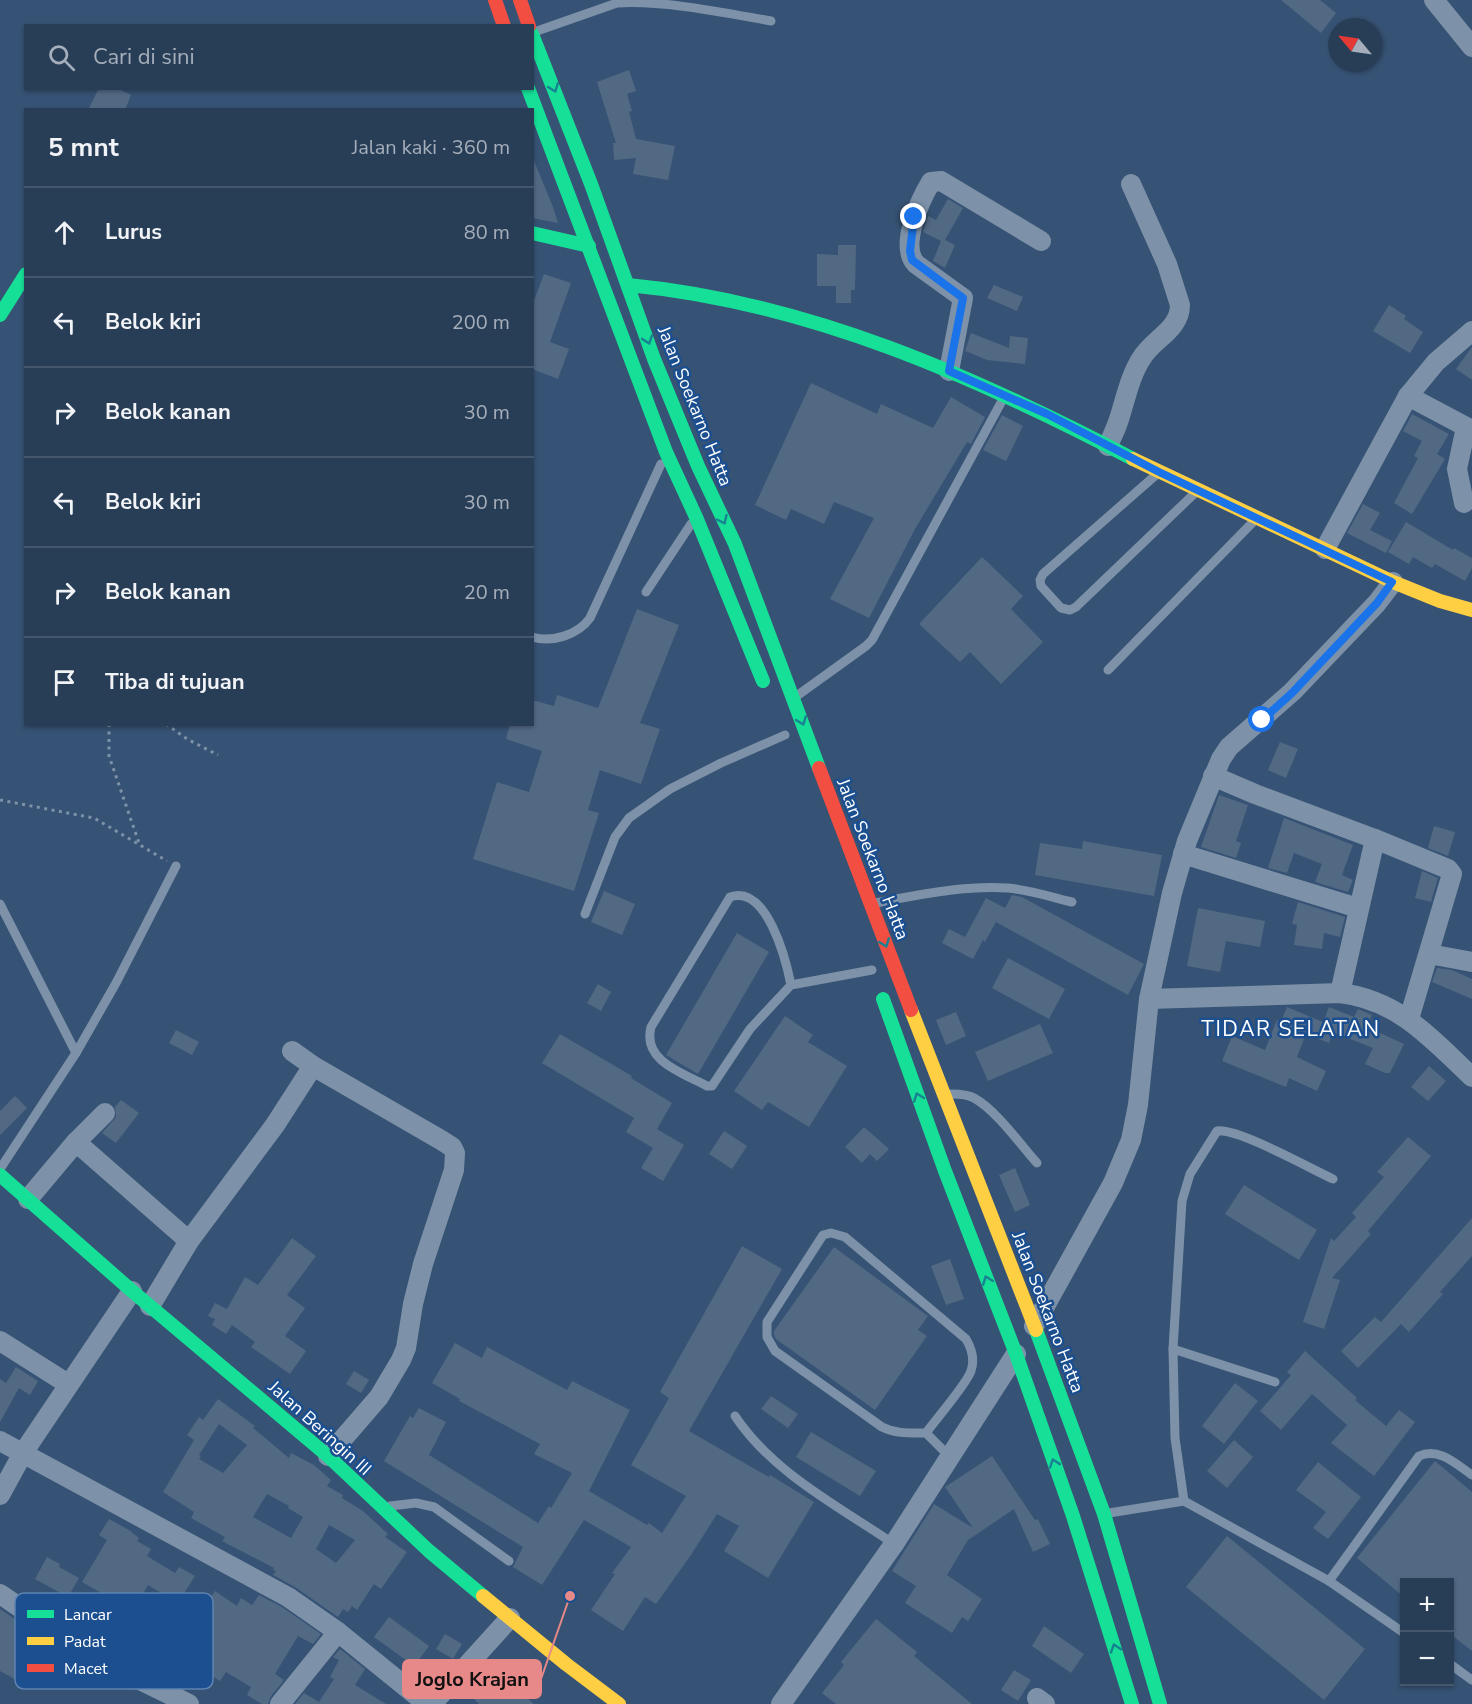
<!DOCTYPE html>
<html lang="id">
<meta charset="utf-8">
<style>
:root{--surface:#283e57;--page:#30455d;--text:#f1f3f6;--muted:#a5aeba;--line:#44576d}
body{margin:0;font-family:"Nunito Sans",sans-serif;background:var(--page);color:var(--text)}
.controls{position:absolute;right:18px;bottom:18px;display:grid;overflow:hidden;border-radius:0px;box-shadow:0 2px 4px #0004}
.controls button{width:54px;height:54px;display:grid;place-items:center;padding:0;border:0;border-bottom:2px solid var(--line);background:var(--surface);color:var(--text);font:30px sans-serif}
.compass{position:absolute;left:1328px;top:18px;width:54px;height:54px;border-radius:50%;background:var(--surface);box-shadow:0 2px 4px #0004;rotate:299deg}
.stop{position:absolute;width:18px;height:18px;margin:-14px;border:4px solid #1a73e8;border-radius:50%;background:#fff}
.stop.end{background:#1a73e8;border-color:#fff;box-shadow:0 2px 6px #0008}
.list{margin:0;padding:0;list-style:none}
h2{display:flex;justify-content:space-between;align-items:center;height:78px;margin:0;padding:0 24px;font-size:26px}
h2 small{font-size:20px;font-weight:400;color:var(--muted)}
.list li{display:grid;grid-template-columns:39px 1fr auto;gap:18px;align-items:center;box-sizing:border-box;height:90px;padding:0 24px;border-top:2px solid var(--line)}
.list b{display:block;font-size:22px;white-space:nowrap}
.list em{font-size:20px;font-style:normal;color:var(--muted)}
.icon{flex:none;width:33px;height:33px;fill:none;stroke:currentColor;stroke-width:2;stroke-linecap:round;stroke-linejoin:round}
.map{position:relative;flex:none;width:1472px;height:1704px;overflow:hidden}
.search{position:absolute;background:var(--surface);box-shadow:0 2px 4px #0004;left:24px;top:24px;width:510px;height:66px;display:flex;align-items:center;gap:15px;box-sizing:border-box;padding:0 21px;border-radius:0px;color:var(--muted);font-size:22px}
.panel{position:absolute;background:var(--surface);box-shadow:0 2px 4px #0004;left:24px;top:108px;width:510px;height:618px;border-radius:0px}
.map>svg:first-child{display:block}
</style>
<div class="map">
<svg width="1472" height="1704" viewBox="0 0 1472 1704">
<rect width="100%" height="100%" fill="#365274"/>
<g fill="#526984" fill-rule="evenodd">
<path d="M1281 0H1320L1336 13 1321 33Z"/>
<path d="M629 70 636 91 627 94 632 111 629 112 636 139 675 146 668 180 633 174 636 158 614 160 613 143H616L597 82Z"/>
<path d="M99 88H117L131 95 125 110H88Z"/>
<path d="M532 156 553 207 558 223 532 218Z"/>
<path d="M948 199 963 208 945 240 955 245 945 268 933 261 941 241 923 232 928 216 936 220Z"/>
<path d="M838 245H856L855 290H851V303H836V286H817V254L838 255Z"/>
<path d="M544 274 571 283 550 342 569 349 558 379 532 369V306Z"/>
<path d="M994 285 1023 297 1017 311 987 298Z"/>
<path d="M1389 305 1406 316 1404 319 1423 332 1410 353 1373 331Z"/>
<path d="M971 333 1009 348 1010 336 1028 338 1025 364 987 360 965 351Z"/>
<path d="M1472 347V380L1456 369Z"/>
<path d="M811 383 877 414 881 404 933 428 951 397 985 417 971 444 967 442 915 529 869 618 830 599 874 518 834 502 824 524 791 509 786 520 755 505Z"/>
<path d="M1412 414 1449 434 1437 454 1445 459 1412 514 1394 503 1418 458 1414 456 1422 441 1403 431Z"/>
<path d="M1002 415 1023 426 1006 461 983 450Z"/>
<path d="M1363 504 1380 513 1370 530 1392 541 1386 553 1347 533Z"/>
<path d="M1406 522 1453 550 1454 548 1472 558V568L1465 581 1435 564 1432 568 1413 557 1409 564 1388 552Z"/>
<path d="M982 557 1023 596 1011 609 1043 642 1001 684 970 652 960 662 919 624Z"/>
<path d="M637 609 679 625 640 723 660 729 641 784 600 770 588 810 599 813 574 891 473 859 497 782 529 792 542 751 506 739 510 724H532V700L554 706 557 695 598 708Z"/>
<path d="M1280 742 1298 749 1286 778 1268 770Z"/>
<path d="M1219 795 1248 805 1236 841 1241 843 1236 858 1201 847Z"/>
<path d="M1284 818 1353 845 1342 875 1353 880 1348 892 1315 882 1322 864 1294 853 1287 873 1268 868Z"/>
<path d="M1434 826 1455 832 1448 856 1428 848Z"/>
<path d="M1083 841 1162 855 1154 896 1035 875 1040 843 1082 849Z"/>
<path d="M1422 871 1438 878 1431 902 1415 898Z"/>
<path d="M604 891 635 904 622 935 591 922Z"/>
<path d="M1012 895 1022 897 1144 964 1128 995 996 922 985 942 983 940 973 959 942 943 949 929 965 937 986 898 1005 908Z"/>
<path d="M1298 902 1345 917 1340 937 1324 933 1322 949 1294 945 1297 925 1292 924Z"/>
<path d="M1198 908 1265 921 1260 947 1226 941 1220 972 1187 966Z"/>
<path d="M737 933 769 952 698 1074 666 1055Z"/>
<path d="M1008 958 1065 989 1049 1019 992 988Z"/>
<path d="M1437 968 1452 970 1472 979V999L1432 982Z"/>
<path d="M598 984 611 992 601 1011 587 1003Z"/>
<path d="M1287 1007 1323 1022 1329 1007 1354 1017 1358 1009 1372 1015 1367 1027 1404 1044 1390 1073H1385L1365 1064 1373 1048 1333 1032 1329 1043 1306 1034 1297 1057 1326 1071 1317 1091 1289 1078 1286 1087 1222 1061 1232 1036 1265 1050 1277 1020 1281 1021Z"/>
<path d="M956 1012 966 1036 946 1045 936 1020Z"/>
<path d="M785 1016 813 1035 808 1042 847 1066 809 1127 768 1102 762 1110 734 1091Z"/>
<path d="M1040 1024 1053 1053 988 1081 975 1052Z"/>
<path d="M176 1030 199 1042 192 1055 169 1043Z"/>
<path d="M560 1034 632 1076 631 1078 672 1103 657 1129 684 1145 663 1181 641 1168 653 1148 626 1132 634 1118 542 1063Z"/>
<path d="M1429 1066 1446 1081 1428 1101 1411 1087Z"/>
<path d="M15 1096 27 1108 0 1135V1111Z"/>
<path d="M121 1100 139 1113 116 1143 102 1133 116 1117 115 1107Z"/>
<path d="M864 1127 889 1149 877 1161 870 1154 862 1163 845 1147Z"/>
<path d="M724 1131 747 1146 732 1169 709 1154Z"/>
<path d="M1408 1137 1431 1156 1368 1231 1371 1234 1332 1278 1340 1280 1324 1329 1303 1322 1331 1238 1334 1241 1356 1217 1352 1213 1384 1177 1377 1172Z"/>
<path d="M1015 1168 1030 1205 1015 1212 999 1175Z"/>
<path d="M1244 1185 1317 1230 1299 1260 1225 1214Z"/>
<path d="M1472 1218V1256L1440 1292 1443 1294 1409 1332 1401 1324 1358 1368 1341 1351 1375 1317 1381 1322Z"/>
<path d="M292 1238 316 1256 287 1295 305 1308 285 1336 306 1351 290 1374 251 1347 255 1342 232 1325 226 1334 212 1325 215 1319 208 1316 215 1303 227 1309 245 1277 258 1285Z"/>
<path d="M742 1246 782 1269 689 1431 769 1477 770 1475 814 1502 768 1578 724 1551 739 1526 717 1514 691 1555 656 1604 645 1597 623 1631 591 1610 615 1574 612 1573 631 1547 584 1520 542 1585 513 1567 523 1547 384 1461 410 1416 413 1418 419 1408 446 1422 429 1455 538 1523 549 1506 551 1508 572 1473 534 1454 540 1444 459 1401 460 1399 432 1383 455 1343 482 1358 487 1347 567 1390 572 1381 630 1410 589 1491 647 1525 649 1523 662 1533 686 1496 631 1465 669 1398 660 1392Z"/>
<path d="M834 1247 928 1316 918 1330 927 1336 875 1410 776 1339 774 1335V1331Z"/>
<path d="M950 1259 964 1299 946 1305 931 1266Z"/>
<path d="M1305 1351 1357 1398 1355 1400 1386 1426 1399 1410 1415 1422 1374 1476 1331 1443 1347 1425 1312 1394 1281 1430 1260 1411 1291 1375 1287 1372Z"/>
<path d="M16 1367 38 1381 30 1395 19 1388 0 1422V1379L6 1383Z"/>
<path d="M354 1371 369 1380 361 1393 346 1384Z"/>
<path d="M1235 1383 1258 1401 1224 1444 1202 1426Z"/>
<path d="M771 1396 798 1414 788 1428 761 1409Z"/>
<path d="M218 1399 255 1426 253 1428 289 1458 291 1453 314 1465 331 1480 327 1486 343 1495 342 1498 363 1511 388 1534 385 1537 407 1552 381 1589 374 1584 357 1610 352 1606 348 1612 343 1609 338 1617 295 1587 273 1575 276 1571 273 1570 274 1568 222 1541 225 1537 191 1518 194 1512 163 1492 194 1440 187 1435 199 1417 203 1420ZM219 1424 247 1445 223 1473 199 1459 201 1456 199 1455ZM267 1494 289 1506 288 1508 303 1517 291 1538 253 1517ZM329 1525 355 1540 336 1563 316 1549Z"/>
<path d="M811 1432 876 1471 860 1496 796 1457Z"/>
<path d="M1234 1440 1253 1457 1227 1488 1207 1471Z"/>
<path d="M992 1456 1035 1520 1038 1519 1050 1544 1033 1552 1014 1509 968 1540 947 1575 982 1599 968 1621 962 1617 952 1633 905 1603 916 1586 892 1571 934 1504 973 1528 945 1487Z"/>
<path d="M1435 1461 1472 1492V1651L1449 1633V1582H1404V1597L1357 1558Z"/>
<path d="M1318 1462 1361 1497 1328 1539 1313 1528 1326 1512 1296 1490Z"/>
<path d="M109 1519 129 1530 139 1538 137 1541 151 1549 147 1556 175 1573 179 1567 195 1576 178 1603 148 1585 132 1613 156 1625 172 1601 198 1617 215 1591 237 1606 241 1598 252 1605 259 1595 282 1607 321 1634 313 1644 298 1636 275 1674 284 1680 271 1696 268 1704H262L247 1695 251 1687 226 1672 220 1681 192 1663 187 1674 150 1654 147 1660 134 1653 136 1649 101 1629 115 1601 82 1582 107 1540 99 1535Z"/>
<path d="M1227 1536 1365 1649 1324 1700 1186 1587Z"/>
<path d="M47 1557 60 1564 59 1567 79 1578 68 1597 35 1579Z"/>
<path d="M0 1609 54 1646 31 1688 0 1671Z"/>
<path d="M389 1617 429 1646 414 1666 374 1637Z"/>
<path d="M876 1619 917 1652 914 1656 972 1704H836L822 1693 844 1665 841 1662Z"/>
<path d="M1044 1626 1084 1654 1071 1673 1032 1646Z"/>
<path d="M445 1634 462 1644 453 1659 436 1649Z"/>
<path d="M340 1649 365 1669 355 1685 386 1704H295L304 1693 319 1702 334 1679 330 1677 339 1660 333 1657Z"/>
<path d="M1014 1670 1031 1680 1018 1701 1001 1690Z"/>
<path d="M473 1676 495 1698 509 1682 534 1704H479L463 1688Z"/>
</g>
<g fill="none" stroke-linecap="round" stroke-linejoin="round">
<g stroke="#7d92a8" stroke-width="3" stroke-dasharray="3 4.5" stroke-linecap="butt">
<path d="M109 724V756L139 843"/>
<path d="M166 724 187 739 218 755"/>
<path d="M0 800 94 818 167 861"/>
</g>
<g stroke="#7d92a8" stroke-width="9">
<path d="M537 31 617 3C663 0 725 13 771 21"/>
<path d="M1157 474 1043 574 1040 580 1041 586 1061 608 1070 610 1076 607 1196 492"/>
<path d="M646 592 691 524"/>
<path d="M532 637C552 643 578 635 590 618L661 464"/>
<path d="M1108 670 1256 519"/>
<path d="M798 695 866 646 872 640 1003 399"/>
<path d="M875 903C919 895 963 885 1008 888 1030 890 1051 897 1072 902"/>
<path d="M0 904 76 1053"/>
<path d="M585 914 615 837 629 818 670 789 721 763 785 735"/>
<path d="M791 985C786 960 767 884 730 897L651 1027C642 1061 683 1073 707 1086H712L750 1029 791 985 872 970"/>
<path d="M951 1094C958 1094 967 1094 974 1098 996 1110 1020 1144 1037 1163"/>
<path d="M0 1169 76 1053 116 983 176 866"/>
<path d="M1173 1349 1182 1201 1190 1174 1217 1131C1238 1128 1311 1169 1333 1179"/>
<path d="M735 1416C773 1473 838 1506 894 1544"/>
<path d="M926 1433C936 1419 966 1385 971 1371 975 1359 972 1349 966 1339L845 1237 831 1233 823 1235 767 1322V1337L775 1351 882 1427C896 1434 910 1433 926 1433L950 1457"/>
<path d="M1184 1501 1329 1581 1419 1456C1439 1447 1456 1464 1472 1475"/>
<path d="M390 1506 416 1503 434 1507 509 1561"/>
<path d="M1109 1513 1184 1501 1175 1438 1173 1349 1275 1382"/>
<path d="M1329 1581 1404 1633"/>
<path d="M1450 1664 1472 1680"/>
</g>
<g stroke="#7d92a8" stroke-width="20">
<path d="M1434 0 1472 47"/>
<path d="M949 371 963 298 916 264C899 246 920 200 931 182L941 181 1041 241"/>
<path d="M1408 396 1472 430"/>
<path d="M1108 446C1112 436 1117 427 1120 416 1126 397 1131 373 1143 356 1155 338 1180 329 1180 305L1167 264 1131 184"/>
<path d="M1464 503 1457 469 1466 427"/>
<path d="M1325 549 1408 396 1436 362 1472 331"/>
<path d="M1213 776 1255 794 1375 839 1340 993"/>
<path d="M1375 839 1448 869 1452 874 1409 1019"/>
<path d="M1183 854 1358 908"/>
<path d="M1429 954 1472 962"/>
<path d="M1149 999 1340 993C1398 1000 1431 1038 1472 1077"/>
<path d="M292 1051 313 1066 441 1140 452 1147 455 1153 454 1170 423 1264 413 1304 406 1348 401 1360 379 1397 328 1456"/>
<path d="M76 1142 105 1113"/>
<path d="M28 1199 76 1142 189 1241"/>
<path d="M150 1306 189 1241 275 1125 313 1066"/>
<path d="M1034 1326 1113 1183 1131 1140 1138 1105 1149 999 1172 893 1187 841 1221 759 1229 747 1292 692 1377 603 1393 582"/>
<path d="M0 1341 68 1384"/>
<path d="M0 1441 288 1597 338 1632 427 1704"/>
<path d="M0 1495 23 1453 132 1291"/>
<path d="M0 1594 91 1656 189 1704"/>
<path d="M1037 1698 1045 1704"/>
<path d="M280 1704 338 1632"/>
<path d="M432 1704 510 1618"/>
<path d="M781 1704 894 1544 1016 1354"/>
</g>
<g stroke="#16e098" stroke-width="14">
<path d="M532 34 591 184 654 359 698 466 735 544 819 768"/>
<path d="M528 88 666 452 696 517 763 681"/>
<path d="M532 233 589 246"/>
<path d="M628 285C808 302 974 376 1133 459"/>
<path d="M0 315 26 274"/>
<path d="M883 999 945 1171 1016 1354 1073 1516 1132 1704"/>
<path d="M0 1175 132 1291 328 1456 429 1551 483 1596"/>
<path d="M1036 1330 1104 1514 1160 1704"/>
</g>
<g stroke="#ffcf43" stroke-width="14">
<path d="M1133 459 1393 582 1440 601 1472 610"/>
<path d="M911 1010 1036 1330"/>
<path d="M483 1596 566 1664 619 1704"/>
</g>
<g stroke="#f24e42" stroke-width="14">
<path d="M495 0 504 26"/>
<path d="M520 0 529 26"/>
<path d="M819 768 911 1010"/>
</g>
</g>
<defs><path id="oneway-chevron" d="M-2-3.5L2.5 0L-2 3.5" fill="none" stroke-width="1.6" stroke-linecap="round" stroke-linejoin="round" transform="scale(1.5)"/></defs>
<g stroke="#198292">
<use href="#oneway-chevron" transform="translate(554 88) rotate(69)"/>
<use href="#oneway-chevron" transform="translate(648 340) rotate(71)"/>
<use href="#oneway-chevron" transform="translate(723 520) rotate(65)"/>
<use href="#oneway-chevron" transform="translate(802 721) rotate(69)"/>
<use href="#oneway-chevron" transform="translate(885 943) rotate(69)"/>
<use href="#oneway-chevron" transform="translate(918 1097) rotate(-110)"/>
<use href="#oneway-chevron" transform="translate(987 1280) rotate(-111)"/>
<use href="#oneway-chevron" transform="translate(1054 1463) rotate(-109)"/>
<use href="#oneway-chevron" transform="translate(1115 1648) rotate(-108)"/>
</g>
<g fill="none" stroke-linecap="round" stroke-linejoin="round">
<path stroke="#1a73e8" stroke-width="8" d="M914 217 910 251 912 260 963 298 949 371 1047 414 1159 472 1392 582 1377 603 1292 693 1262 720"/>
</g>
<g text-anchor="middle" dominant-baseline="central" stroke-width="5" stroke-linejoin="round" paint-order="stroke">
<g font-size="18" fill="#fff" stroke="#1b4f8f">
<text transform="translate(695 406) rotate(68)">Jalan Soekarno Hatta</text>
<text transform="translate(873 859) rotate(69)">Jalan Soekarno Hatta</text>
<text transform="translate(1048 1312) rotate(69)">Jalan Soekarno Hatta</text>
<text transform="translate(320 1428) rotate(42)">Jalan Beringin III</text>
</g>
<g font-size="21" letter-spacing="1.5" fill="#fff" stroke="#1b4f8f">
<text x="1291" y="1029">TIDAR SELATAN</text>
</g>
</g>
<rect x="15" y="1593" width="198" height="96" rx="9" fill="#1b4f8f" stroke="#5f84b1" stroke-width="1.5"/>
<rect x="27" y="1610" width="27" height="8" fill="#16e098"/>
<rect x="27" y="1637" width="27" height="8" fill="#ffcf43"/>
<rect x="27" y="1664" width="27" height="8" fill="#f24e42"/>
<g font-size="16" fill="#fff">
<text x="64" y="1620">Lancar</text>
<text x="64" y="1647">Padat</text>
<text x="64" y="1674">Macet</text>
</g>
<path fill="none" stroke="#e88989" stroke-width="2" d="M570 1596L541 1679"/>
<circle fill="#e88989" stroke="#1b4f8f" stroke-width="2" cx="570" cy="1596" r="6"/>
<rect fill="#e88989" stroke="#e88989" stroke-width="2" x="403" y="1660" width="138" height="38" rx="6"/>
<g font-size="20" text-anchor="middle" font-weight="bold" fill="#111">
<text x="472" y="1686">Joglo Krajan</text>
</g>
</svg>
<div class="controls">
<button>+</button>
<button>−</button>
</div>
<svg class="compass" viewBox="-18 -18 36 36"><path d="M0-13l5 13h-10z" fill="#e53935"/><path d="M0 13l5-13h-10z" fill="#a5aeba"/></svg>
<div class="stop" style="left:1262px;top:720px"></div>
<div class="stop end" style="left:914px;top:217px"></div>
<div class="search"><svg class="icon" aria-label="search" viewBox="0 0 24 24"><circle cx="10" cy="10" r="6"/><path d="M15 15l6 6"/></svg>Cari di sini</div>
<section class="panel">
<h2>5 mnt<small>Jalan kaki · 360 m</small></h2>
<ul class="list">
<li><svg class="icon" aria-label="ahead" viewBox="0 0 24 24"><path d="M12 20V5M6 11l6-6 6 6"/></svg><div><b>Lurus</b></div><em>80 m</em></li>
<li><svg class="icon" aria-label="left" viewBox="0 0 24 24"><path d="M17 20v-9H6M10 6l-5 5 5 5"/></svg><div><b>Belok kiri</b></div><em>200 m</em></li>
<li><svg class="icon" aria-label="right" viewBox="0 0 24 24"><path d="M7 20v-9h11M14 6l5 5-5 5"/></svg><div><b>Belok kanan</b></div><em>30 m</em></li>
<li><svg class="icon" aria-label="left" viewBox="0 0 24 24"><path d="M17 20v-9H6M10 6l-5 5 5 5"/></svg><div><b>Belok kiri</b></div><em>30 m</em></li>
<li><svg class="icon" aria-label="right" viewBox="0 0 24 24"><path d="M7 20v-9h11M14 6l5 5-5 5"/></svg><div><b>Belok kanan</b></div><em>20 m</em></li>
<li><svg class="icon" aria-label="arrive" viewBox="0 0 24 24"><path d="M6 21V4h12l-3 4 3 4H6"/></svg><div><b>Tiba di tujuan</b></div></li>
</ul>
</section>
</div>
